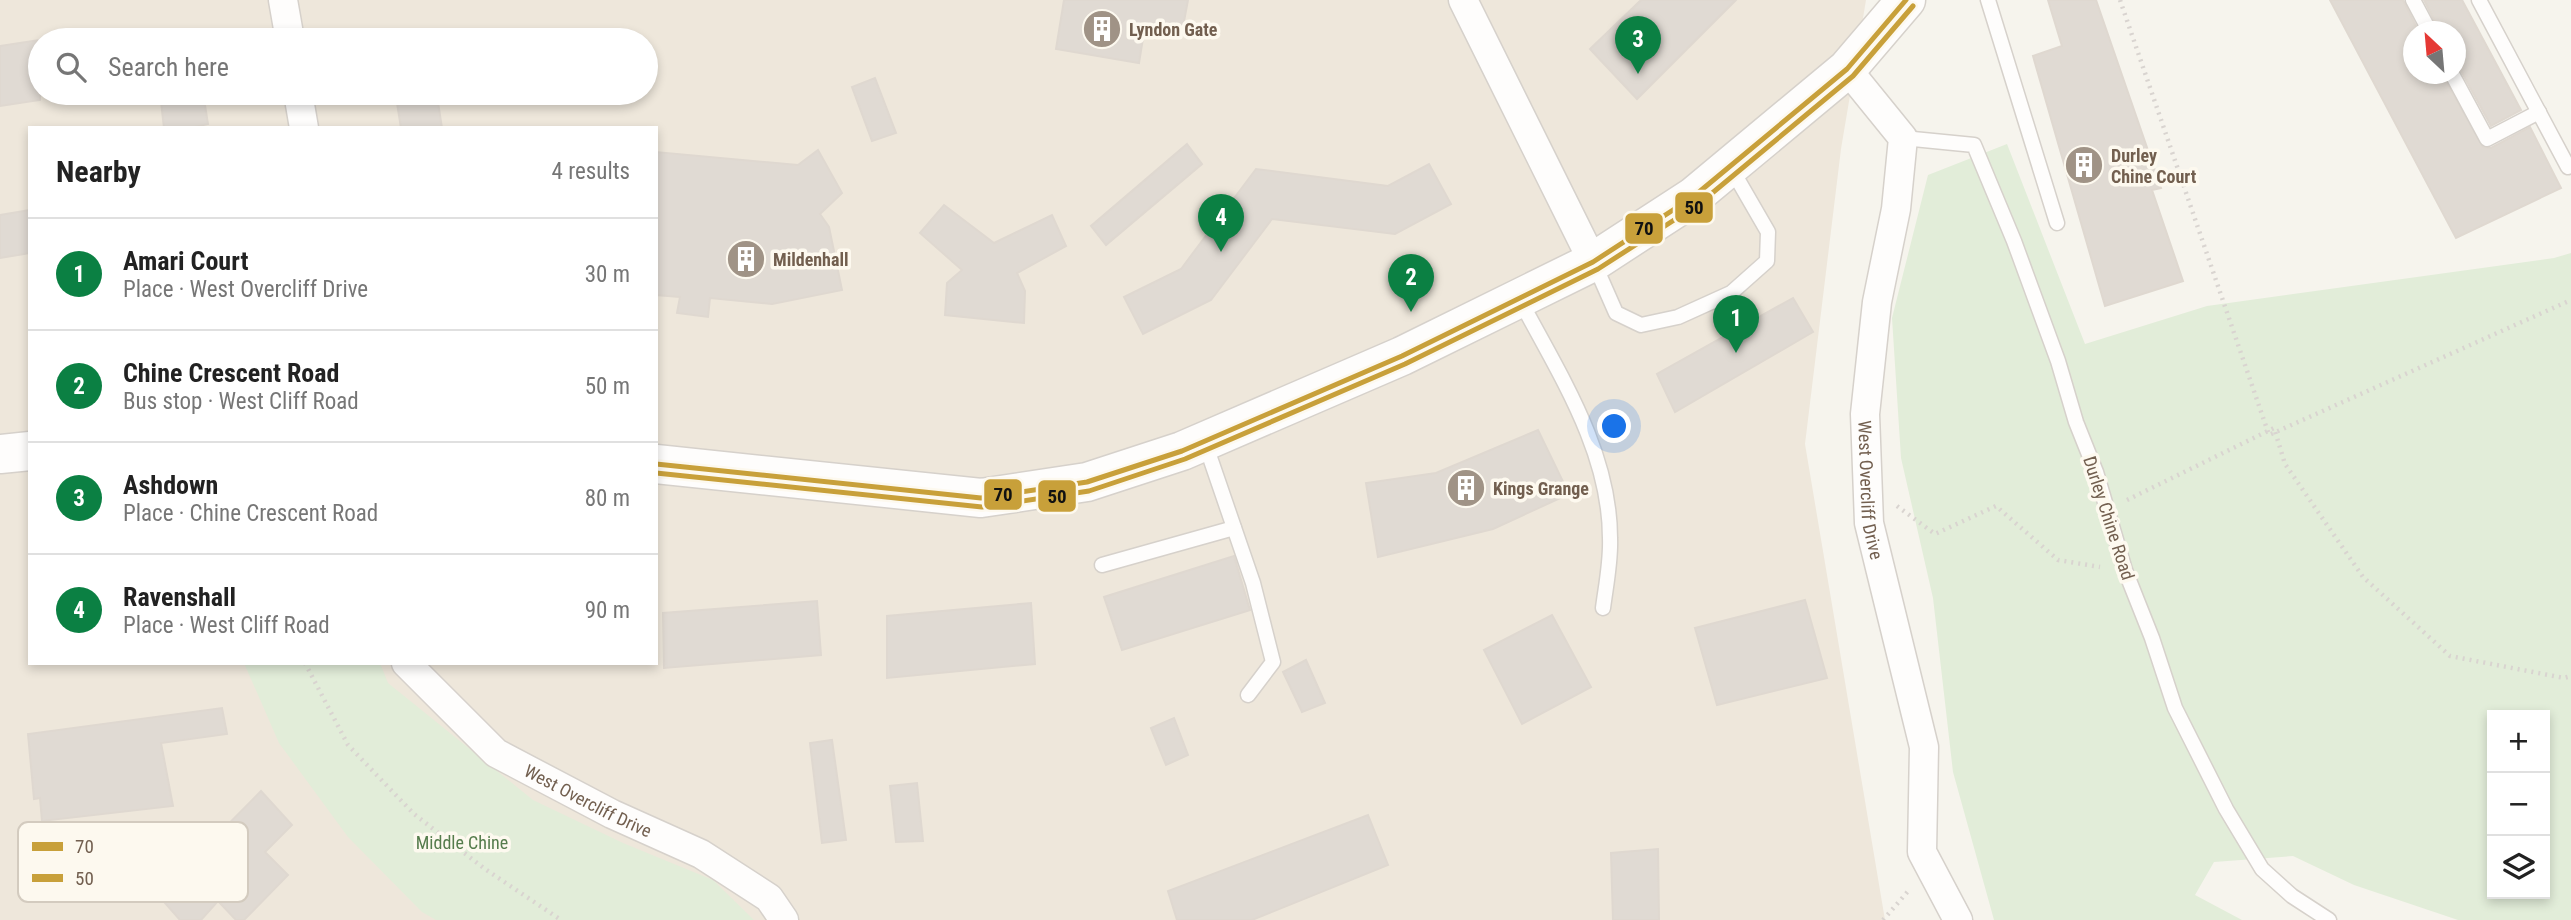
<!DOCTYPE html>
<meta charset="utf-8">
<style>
:root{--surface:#fff;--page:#f2f2f2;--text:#222;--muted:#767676;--line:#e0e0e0;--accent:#0b8043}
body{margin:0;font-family:"Roboto Condensed",sans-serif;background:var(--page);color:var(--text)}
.controls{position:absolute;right:21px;bottom:21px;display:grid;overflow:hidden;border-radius:0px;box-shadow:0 4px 10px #0003}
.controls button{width:63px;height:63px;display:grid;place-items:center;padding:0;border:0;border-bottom:2px solid var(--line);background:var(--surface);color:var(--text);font:35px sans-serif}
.compass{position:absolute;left:2403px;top:21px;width:63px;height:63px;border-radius:50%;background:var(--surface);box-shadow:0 4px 10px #0003;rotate:334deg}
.you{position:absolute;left:1615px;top:427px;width:24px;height:24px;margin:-18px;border:5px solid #fff;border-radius:50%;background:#1a73e8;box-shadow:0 0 0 10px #1a73e833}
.badge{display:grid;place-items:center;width:46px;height:46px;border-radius:50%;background:var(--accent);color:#fff;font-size:23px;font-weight:700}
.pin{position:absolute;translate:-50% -58px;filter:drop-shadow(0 2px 4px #0008)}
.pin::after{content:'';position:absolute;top:37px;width:24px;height:21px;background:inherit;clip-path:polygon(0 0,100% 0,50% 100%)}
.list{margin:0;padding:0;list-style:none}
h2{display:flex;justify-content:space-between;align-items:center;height:91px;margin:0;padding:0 28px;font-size:30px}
h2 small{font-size:23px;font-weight:400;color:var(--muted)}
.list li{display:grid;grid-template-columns:46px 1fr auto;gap:21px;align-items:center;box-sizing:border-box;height:112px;padding:0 28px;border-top:2px solid var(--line)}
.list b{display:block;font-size:26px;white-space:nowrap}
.list p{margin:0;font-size:23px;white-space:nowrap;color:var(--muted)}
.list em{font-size:23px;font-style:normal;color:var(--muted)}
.icon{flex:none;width:38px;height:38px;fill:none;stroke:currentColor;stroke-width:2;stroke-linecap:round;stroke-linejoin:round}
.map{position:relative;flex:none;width:2571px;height:920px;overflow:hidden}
.search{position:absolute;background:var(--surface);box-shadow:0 4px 10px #0003;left:28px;top:28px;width:630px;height:77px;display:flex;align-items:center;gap:18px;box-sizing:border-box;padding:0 24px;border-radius:38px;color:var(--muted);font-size:26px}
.panel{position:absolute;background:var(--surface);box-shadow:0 4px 10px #0003;left:28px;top:126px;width:630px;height:539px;border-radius:0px}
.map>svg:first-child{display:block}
</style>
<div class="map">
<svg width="2571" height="920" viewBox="0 0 2571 920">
<rect width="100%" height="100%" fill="#f6f4ed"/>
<path fill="#eee7db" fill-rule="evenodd" d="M0 0H1866L1841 149 1805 444 1885 920H0ZM40 40H646V93H40ZM30 128H656V663H30Z"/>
<g fill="#e2edd9" fill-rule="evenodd">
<path d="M2007 144 2085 344 2207 306 2554 258 2571 253V920H2458L2354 885 2293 856 2214 862 2195 895 2242 920H1994L1953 772 1933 598 1901 458 1892 318 1928 175ZM2492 715H2545V894H2492Z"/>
<path d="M244 663H380L388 683 533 800 623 843 713 880 754 920H436L422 912 348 837 279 743Z"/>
</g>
<g fill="#e0dad3" stroke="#dfd8d0" stroke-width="2">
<path d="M1064 0H1188L1182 32 1145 26 1139 63 1056 49Z"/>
<path d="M1641 0H1736L1637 99 1590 49Z"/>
<path d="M2048 0H2096L2161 188 2152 190 2183 281 2105 306 2033 56 2062 46Z"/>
<path d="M2330 0H2403L2419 32H2413V74H2442L2483 147 2491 148 2530 127 2561 188 2456 238Z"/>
<path d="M2424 0H2462L2521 110 2491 126 2460 69 2455 65V32H2440Z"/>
<path d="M40 40V100L0 106V46Z"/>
<path d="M875 78 896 133 872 141 852 87Z"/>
<path d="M160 93H203L208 124 190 128H164Z"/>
<path d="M437 96 442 128H401L397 103Z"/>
<path d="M1187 144 1202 164 1106 245 1091 226Z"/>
<path d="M818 150 842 193 820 214 829 227 842 290 772 304 710 298 708 317 677 313 680 297 656 295V152L798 165Z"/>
<path d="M1429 164 1451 204 1395 234 1272 219 1211 300 1143 334 1124 297 1181 269 1256 169 1388 186Z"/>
<path d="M944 205 994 243 1052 215 1066 246 1017 273 1025 291 1024 323 945 315 947 283 962 270 920 233Z"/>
<path d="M30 210V253L0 258V215Z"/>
<path d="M1793 298 1813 332 1675 412 1657 374Z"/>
<path d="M1538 430 1569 494 1493 529 1378 557 1366 483 1436 473Z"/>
<path d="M1234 556 1250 610 1122 650 1104 597Z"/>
<path d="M1805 600 1827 678 1717 705 1695 628Z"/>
<path d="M817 601 821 655 664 668 663 613Z"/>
<path d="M1031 603 1035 664 887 678V616Z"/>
<path d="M1552 615 1591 687 1522 724 1484 650Z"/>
<path d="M1306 660 1325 703 1302 712 1283 672Z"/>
<path d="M222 708 227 734 161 743 173 806 42 821 40 798 34 799 28 734Z"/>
<path d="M1174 718 1188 755 1166 765 1151 728Z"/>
<path d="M832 740 846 840 822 843 810 743Z"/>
<path d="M917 783 923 841 896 842 890 786Z"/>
<path d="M261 791 292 825 265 852 288 875 244 920H236L218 901 201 920H180L158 895Z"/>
<path d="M1368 815 1388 865 1252 920H1177L1168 891Z"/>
<path d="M1658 849 1659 920H1613L1611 853Z"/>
</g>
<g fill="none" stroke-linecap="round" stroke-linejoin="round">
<g stroke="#d6d1cb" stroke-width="17">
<g id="lane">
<path d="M1988 0 2057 223"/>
<path d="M2413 0 2430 32"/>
<path d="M2479 0 2568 167"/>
<path d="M2452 74 2487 139 2539 112"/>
<path d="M1903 138 1974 145 2014 241 2058 361 2076 422 2096 472 2125 570 2152 638 2175 708 2226 809 2262 869 2292 896 2329 920"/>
<path d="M1594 263 1616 313 1641 325 1678 317 1731 293 1767 261 1768 232 1731 168"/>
<path d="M1520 300C1559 374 1610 451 1610 538 1611 561 1606 585 1603 608"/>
<path d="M1205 443 1253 583 1273 662 1248 695"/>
<path d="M1102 565 1234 528"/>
</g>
</g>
<g stroke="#d6d1cb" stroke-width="31">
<g id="street">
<path d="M283 0 290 40"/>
<path d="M1463 0 1593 262"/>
<path id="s1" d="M1847 69 1903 138 1896 209 1877 302 1865 414 1869 523 1924 747 1922 852 1958 920"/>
<path d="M298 93 304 128"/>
<path id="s2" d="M406 663 496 753 612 814 701 854 769 898 784 920"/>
</g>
</g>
<g stroke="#d6d1cb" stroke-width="41">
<g id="secondary">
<path d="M0 454 30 451"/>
<path d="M656 464 981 498 1087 482 1182 451 1402 356 1593 262 1693 197 1847 69 1906 0"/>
</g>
</g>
<g stroke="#d9d4d0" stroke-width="4.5" stroke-dasharray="2 5" stroke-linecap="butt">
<path d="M2120 0 2269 435 2571 300"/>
<path d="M2127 500 2274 428 2285 464 2363 577 2450 656 2564 678 2571 676"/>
<path d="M1897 506 1935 534 1996 506 2058 560 2100 567"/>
<path d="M305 663 348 745 414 814 485 869 561 920"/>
<path d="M1883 920 1910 889"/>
</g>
<use href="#lane" stroke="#fefdfc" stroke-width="14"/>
<use href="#street" stroke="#fefdfc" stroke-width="28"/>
<use href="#secondary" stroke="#fefdfc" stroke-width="38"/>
<g stroke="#fdf9ef" stroke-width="10">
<path id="bus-1" d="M656 464 981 498 1087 482 1182 451 1402 356 1593 262 1693 197 1847 69 1906 0"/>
</g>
<g stroke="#fdf9ef" stroke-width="10">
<path id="bus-2" d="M656 473 982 507 1089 491 1185 459 1405 364 1598 269 1699 204 1853 76 1913 6"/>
</g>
<use href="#bus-1" stroke="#c8a03a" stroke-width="5"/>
<use href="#bus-2" stroke="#c8a03a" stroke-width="5"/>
</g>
<defs>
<g id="building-disc" transform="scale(2.0125)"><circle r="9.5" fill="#a09386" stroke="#fdf9ef"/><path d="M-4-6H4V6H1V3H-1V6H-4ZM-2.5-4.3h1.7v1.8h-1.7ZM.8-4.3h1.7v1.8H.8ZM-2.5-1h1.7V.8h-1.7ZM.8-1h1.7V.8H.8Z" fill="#fff"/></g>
</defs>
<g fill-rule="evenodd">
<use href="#building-disc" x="1102" y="29"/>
<use href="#building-disc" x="2084" y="165"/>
<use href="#building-disc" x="746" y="259"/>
<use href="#building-disc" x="1466" y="488"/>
</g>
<g text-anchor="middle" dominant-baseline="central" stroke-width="7" stroke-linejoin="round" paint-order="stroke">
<g font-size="18" font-weight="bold" fill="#725f4f" stroke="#fdf9ef" text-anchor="start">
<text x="1129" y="29">Lyndon Gate</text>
<text x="2111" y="155">Durley<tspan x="2111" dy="21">Chine Court</tspan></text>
<text x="773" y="259">Mildenhall</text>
<text x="1493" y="488">Kings Grange</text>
</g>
<g font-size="18" fill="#725f4f" stroke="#fdf9ef">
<text stroke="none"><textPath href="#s1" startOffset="444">West Overcliff Drive</textPath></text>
<text transform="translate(2109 518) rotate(72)">Durley Chine Road</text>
<text stroke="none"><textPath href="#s2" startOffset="231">West Overcliff Drive</textPath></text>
</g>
<g font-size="18" fill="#557c4c" stroke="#fdf9ef">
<text x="462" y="842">Middle Chine</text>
</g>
</g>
<rect x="18" y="822" width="230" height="80" rx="10" fill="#fdf9ef" stroke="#d3cbbf" stroke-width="2"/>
<rect x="32" y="842" width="31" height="9" fill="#c8a03a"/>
<rect x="32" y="874" width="31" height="8" fill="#c8a03a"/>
<g font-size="19" fill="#725f4f">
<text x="75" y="853">70</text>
<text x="75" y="885">50</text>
</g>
<g stroke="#fdf9ef" stroke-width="2.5">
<rect x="1674" y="191" width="40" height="33" rx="7" fill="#c8a03a"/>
<rect x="1624" y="212" width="40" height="33" rx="7" fill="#c8a03a"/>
<rect x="983" y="478" width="40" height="33" rx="7" fill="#c8a03a"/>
<rect x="1037" y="479" width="40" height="34" rx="7" fill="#c8a03a"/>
</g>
<g font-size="19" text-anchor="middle" font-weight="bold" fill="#111">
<text x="1694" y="214">50</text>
<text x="1644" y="235">70</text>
<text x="1003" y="501">70</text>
<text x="1057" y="503">50</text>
</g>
</svg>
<div class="controls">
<button>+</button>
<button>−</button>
<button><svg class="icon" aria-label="layers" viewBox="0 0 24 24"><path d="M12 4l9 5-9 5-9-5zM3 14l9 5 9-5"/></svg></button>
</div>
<svg class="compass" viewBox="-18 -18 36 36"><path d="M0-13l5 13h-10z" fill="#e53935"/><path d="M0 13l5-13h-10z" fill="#767676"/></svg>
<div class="you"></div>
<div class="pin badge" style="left:1736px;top:353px">1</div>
<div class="pin badge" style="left:1411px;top:312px">2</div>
<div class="pin badge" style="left:1638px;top:74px">3</div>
<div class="pin badge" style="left:1221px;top:252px">4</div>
<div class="search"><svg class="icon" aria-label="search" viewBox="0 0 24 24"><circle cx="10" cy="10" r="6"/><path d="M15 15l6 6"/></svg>Search here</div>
<section class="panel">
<h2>Nearby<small>4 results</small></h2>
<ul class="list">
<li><span class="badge">1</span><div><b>Amari Court</b><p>Place · West Overcliff Drive</p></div><em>30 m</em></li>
<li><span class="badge">2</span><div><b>Chine Crescent Road</b><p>Bus stop · West Cliff Road</p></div><em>50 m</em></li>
<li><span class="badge">3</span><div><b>Ashdown</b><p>Place · Chine Crescent Road</p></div><em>80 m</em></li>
<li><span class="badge">4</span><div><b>Ravenshall</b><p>Place · West Cliff Road</p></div><em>90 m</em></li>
</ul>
</section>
</div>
